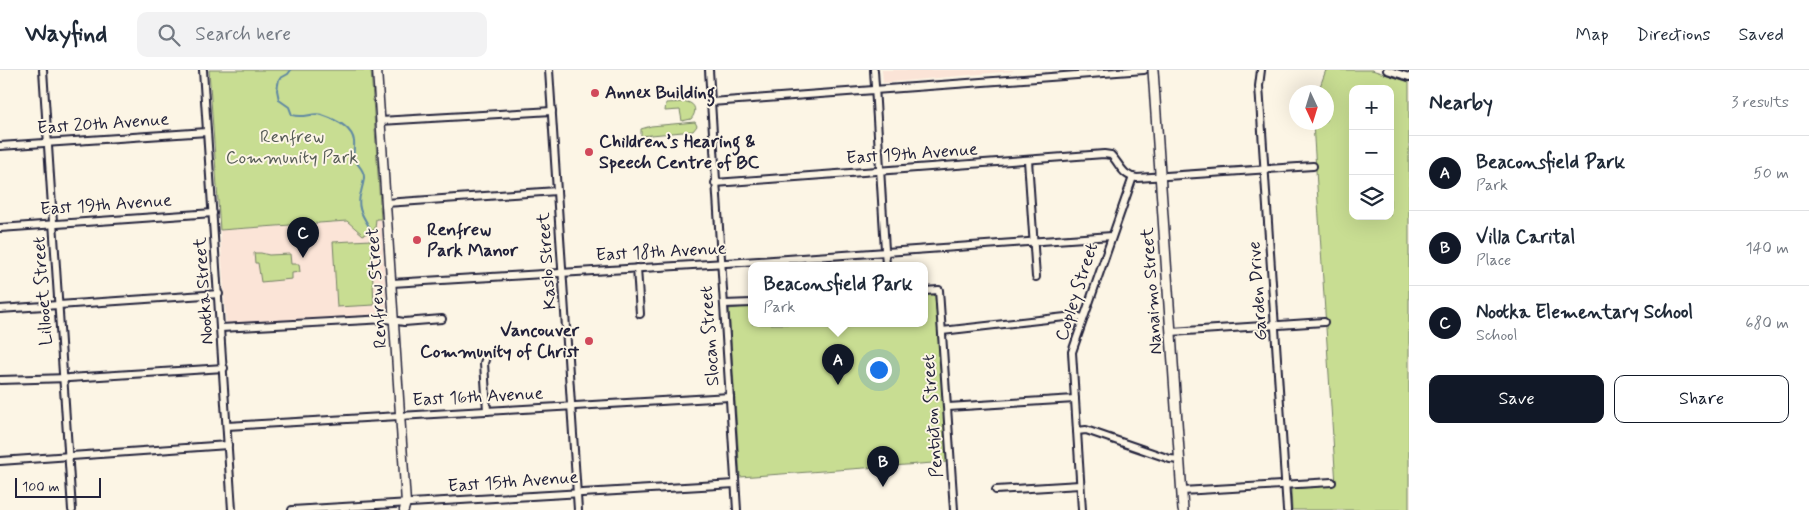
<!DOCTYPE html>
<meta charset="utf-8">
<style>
:root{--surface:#fff;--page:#f2f2f3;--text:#1f2937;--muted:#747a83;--line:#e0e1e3;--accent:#111827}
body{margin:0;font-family:Mynerve,sans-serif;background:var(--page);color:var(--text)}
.controls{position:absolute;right:15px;top:15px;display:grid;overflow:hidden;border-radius:10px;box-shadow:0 5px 20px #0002}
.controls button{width:45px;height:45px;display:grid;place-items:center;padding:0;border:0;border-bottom:1px solid var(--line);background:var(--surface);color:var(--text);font:25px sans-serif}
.compass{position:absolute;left:1289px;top:15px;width:45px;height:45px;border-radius:50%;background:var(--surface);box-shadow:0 5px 20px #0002;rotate:176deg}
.scale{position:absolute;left:15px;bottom:12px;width:86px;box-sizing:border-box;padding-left:5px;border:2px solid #22223b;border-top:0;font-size:14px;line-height:18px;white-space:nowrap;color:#22223b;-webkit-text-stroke:4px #fcf5e5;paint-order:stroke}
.you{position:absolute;left:878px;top:299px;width:18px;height:18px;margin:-12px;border:4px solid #fff;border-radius:50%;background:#1a73e8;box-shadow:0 0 0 8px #1a73e833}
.badge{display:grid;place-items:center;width:32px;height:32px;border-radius:50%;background:var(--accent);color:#fff;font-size:16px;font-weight:700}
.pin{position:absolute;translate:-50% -41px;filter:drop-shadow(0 1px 2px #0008)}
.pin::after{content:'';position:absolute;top:26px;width:18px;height:15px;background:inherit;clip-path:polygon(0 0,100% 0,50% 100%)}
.popup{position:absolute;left:748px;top:192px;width:180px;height:65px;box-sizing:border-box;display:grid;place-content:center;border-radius:10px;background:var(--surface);filter:drop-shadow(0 1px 4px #0005);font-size:16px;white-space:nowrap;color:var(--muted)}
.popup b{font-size:19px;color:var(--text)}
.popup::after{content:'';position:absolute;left:50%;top:100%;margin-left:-10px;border:10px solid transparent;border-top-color:var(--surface)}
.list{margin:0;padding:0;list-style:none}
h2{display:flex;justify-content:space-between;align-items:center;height:65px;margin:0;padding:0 20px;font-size:21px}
h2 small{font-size:16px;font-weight:400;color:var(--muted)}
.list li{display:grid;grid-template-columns:32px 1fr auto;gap:15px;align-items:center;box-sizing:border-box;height:75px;padding:0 20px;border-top:1px solid var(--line)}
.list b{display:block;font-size:19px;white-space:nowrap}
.list p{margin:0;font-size:16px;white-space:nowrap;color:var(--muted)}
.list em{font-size:16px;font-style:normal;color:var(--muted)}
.actions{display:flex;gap:10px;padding:15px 20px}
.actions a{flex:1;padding:11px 0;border:1px solid var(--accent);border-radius:10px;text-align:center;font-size:18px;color:var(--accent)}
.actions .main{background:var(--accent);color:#fff}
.icon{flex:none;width:28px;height:28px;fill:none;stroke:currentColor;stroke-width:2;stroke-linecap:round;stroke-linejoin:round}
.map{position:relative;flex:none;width:1409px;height:440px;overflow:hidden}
header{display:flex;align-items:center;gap:30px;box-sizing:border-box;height:70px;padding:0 25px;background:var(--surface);border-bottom:1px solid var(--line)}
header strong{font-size:24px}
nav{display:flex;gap:28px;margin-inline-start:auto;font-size:18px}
.search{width:350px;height:45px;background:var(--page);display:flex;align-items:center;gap:12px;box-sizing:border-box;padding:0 18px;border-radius:10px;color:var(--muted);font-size:19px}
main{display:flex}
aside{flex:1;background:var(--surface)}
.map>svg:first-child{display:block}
</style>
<header>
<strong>Wayfind</strong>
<div class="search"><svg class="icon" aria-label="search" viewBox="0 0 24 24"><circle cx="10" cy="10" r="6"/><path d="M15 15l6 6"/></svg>Search here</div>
<nav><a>Map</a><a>Directions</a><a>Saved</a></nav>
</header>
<main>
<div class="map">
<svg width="1409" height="440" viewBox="0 0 1409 440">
<rect width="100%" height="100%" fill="#fcf5e5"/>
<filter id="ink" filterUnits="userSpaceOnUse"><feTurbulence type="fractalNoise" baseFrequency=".02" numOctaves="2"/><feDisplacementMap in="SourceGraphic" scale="10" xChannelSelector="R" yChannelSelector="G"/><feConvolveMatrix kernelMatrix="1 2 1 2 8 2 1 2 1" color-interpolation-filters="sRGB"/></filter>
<g filter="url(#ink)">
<g fill="#fbe4d7">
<path d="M882 0H1013V1L883 13Z"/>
<path d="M381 149 387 242 385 245 231 255 226 253 220 160Z"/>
</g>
<g fill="#c8dd92" stroke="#758066" fill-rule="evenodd">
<path d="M209 0H371L381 149H376L375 159 363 165 347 151 220 160Z"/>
<path d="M1326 0H1372L1409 12V440H1292L1291 419 1336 415 1313 53 1326 52V22H1318ZM1353 19H1390V146H1353Z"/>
<path d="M687 32C696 34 697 42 691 49L682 51 680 40 665 41 666 33Z"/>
<path d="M695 52 697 56 693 61 641 66V59L651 56Z"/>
<path d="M371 170 374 235 337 237 333 172Z"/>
<path d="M254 183H261L269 185 290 184 291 194H299L300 202 292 203V209L261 212 258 193H255Z"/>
<path d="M935 223 947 392 740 407 729 239 752 236V254H924V224Z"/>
</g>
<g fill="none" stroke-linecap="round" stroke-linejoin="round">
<path stroke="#5f88a3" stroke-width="2" d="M291 0 288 4 279 9 277 20 279 30 289 37 292 45C305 49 312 42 322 45 334 49 352 57 354 71 355 77 352 84 355 90 358 96 364 99 364 107 364 112 362 117 361 122 356 137 362 145 370 158"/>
<g stroke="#22223b" stroke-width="10">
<g id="minor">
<path d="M43 0 72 440"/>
<path d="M203 0 232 440"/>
<path d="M549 0 578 440"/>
<path d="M709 0 737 440"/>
<path d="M874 0 886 196"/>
<path d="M1261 0 1259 16 1287 440"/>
<path d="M1387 0 1409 7"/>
<path d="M711 32 1144 0"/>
<path d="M380 51 552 41"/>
<path d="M0 76 207 62"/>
<path d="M1028 90 1036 207"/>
<path d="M715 113 1104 84 1111 85C1120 94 1122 106 1137 108L1313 96"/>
<path d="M386 133 557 121"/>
<path d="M0 158 213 143"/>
<path d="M637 198 640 244"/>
<path d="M392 213 759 191 1112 166"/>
<path d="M924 221 939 220 954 440"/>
<path d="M724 234 752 233"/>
<path d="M0 239 219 224"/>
<path d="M221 258 386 249 404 252 442 249"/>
<path d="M942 261 1074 246 1083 248"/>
<path d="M1171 262 1324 252"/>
<path d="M486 287 484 293 487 341"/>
<path d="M0 310 69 308 224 298"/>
<path d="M948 337 1075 329"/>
<path d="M227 356 730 327"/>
<path d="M1077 361 1086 360 1170 389 1180 390"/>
<path d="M0 391 228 375"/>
<path d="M996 420 1080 415"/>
<path d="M1182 421 1332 412"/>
<path d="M292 440 735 414"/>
<path d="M1082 440 1072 282 1133 107"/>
</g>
</g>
<g stroke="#22223b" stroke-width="11">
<path id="tertiary" d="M377 0 406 433 404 440"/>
</g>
<g stroke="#22223b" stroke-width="12">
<path id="secondary" d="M1153 0 1183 440"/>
</g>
<use href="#minor" stroke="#fcf5e5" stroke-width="6"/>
<use href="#tertiary" stroke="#fcf5e5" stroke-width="8"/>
<use href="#secondary" stroke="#fcf5e5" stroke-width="9"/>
</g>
</g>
<g fill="#d1495b" stroke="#fcf5e5" stroke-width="2">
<circle cx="595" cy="23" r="5"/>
<circle cx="589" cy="82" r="5"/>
<circle cx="417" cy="170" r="5"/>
<circle cx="589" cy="271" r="5"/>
</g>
<g text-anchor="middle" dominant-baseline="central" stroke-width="4" stroke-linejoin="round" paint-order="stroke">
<g font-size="18" font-weight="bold" fill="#22223b" stroke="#fcf5e5" text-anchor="start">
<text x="605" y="23">Annex Building</text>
<text x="599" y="72">Children’s Hearing &amp;<tspan x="599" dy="21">Speech Centre of BC</tspan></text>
<text x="427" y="160">Renfrew<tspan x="427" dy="21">Park Manor</tspan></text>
<text x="579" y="261" text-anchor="end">Vancouver<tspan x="579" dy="21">Community of Christ</tspan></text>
</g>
<g font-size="18" fill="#22223b" stroke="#fcf5e5">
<text transform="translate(103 54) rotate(-4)">East 20th Avenue</text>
<text transform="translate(912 84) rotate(-4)">East 19th Avenue</text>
<text transform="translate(106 135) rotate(-4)">East 19th Avenue</text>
<text transform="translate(661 182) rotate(-3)">East 18th Avenue</text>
<text transform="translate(547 191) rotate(-94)">Kaslo Street</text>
<text transform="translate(377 218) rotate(-94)">Renfrew Street</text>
<text transform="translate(43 221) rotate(-94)">Lillooet Street</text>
<text transform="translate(204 221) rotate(-94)">Nootka Street</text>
<text transform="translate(1152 221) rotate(-94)">Nanaimo Street</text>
<text transform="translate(1258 221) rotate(-94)">Garden Drive</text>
<text transform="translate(1077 222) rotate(-72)">Copley Street</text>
<text transform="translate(710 266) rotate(-94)">Slocan Street</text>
<text transform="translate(478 327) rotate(-3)">East 16th Avenue</text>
<text transform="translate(933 346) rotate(-94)">Penticton Street</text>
<text transform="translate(513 412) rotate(-4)">East 15th Avenue</text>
</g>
<g font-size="18" fill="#545a55" stroke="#fcf5e5">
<text x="292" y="67">Renfrew<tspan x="292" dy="21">Community Park</tspan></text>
</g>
</g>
</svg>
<div class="controls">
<button>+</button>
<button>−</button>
<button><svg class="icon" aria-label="layers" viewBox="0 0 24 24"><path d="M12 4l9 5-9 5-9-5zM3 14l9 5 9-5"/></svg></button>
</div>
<svg class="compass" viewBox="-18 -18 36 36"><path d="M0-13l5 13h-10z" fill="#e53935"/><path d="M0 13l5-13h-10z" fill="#747a83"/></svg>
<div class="scale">100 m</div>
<div class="you"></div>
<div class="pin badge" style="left:838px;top:315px">A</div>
<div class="popup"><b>Beaconsfield Park</b>Park</div>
<div class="pin badge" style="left:883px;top:417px">B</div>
<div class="pin badge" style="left:303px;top:188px">C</div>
</div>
<aside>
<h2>Nearby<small>3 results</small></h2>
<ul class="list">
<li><span class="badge">A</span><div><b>Beaconsfield Park</b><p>Park</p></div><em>50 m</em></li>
<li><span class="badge">B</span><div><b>Villa Carital</b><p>Place</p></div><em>140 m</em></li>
<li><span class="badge">C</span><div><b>Nootka Elementary School</b><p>School</p></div><em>680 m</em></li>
</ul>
<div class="actions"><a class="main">Save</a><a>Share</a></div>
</aside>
</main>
